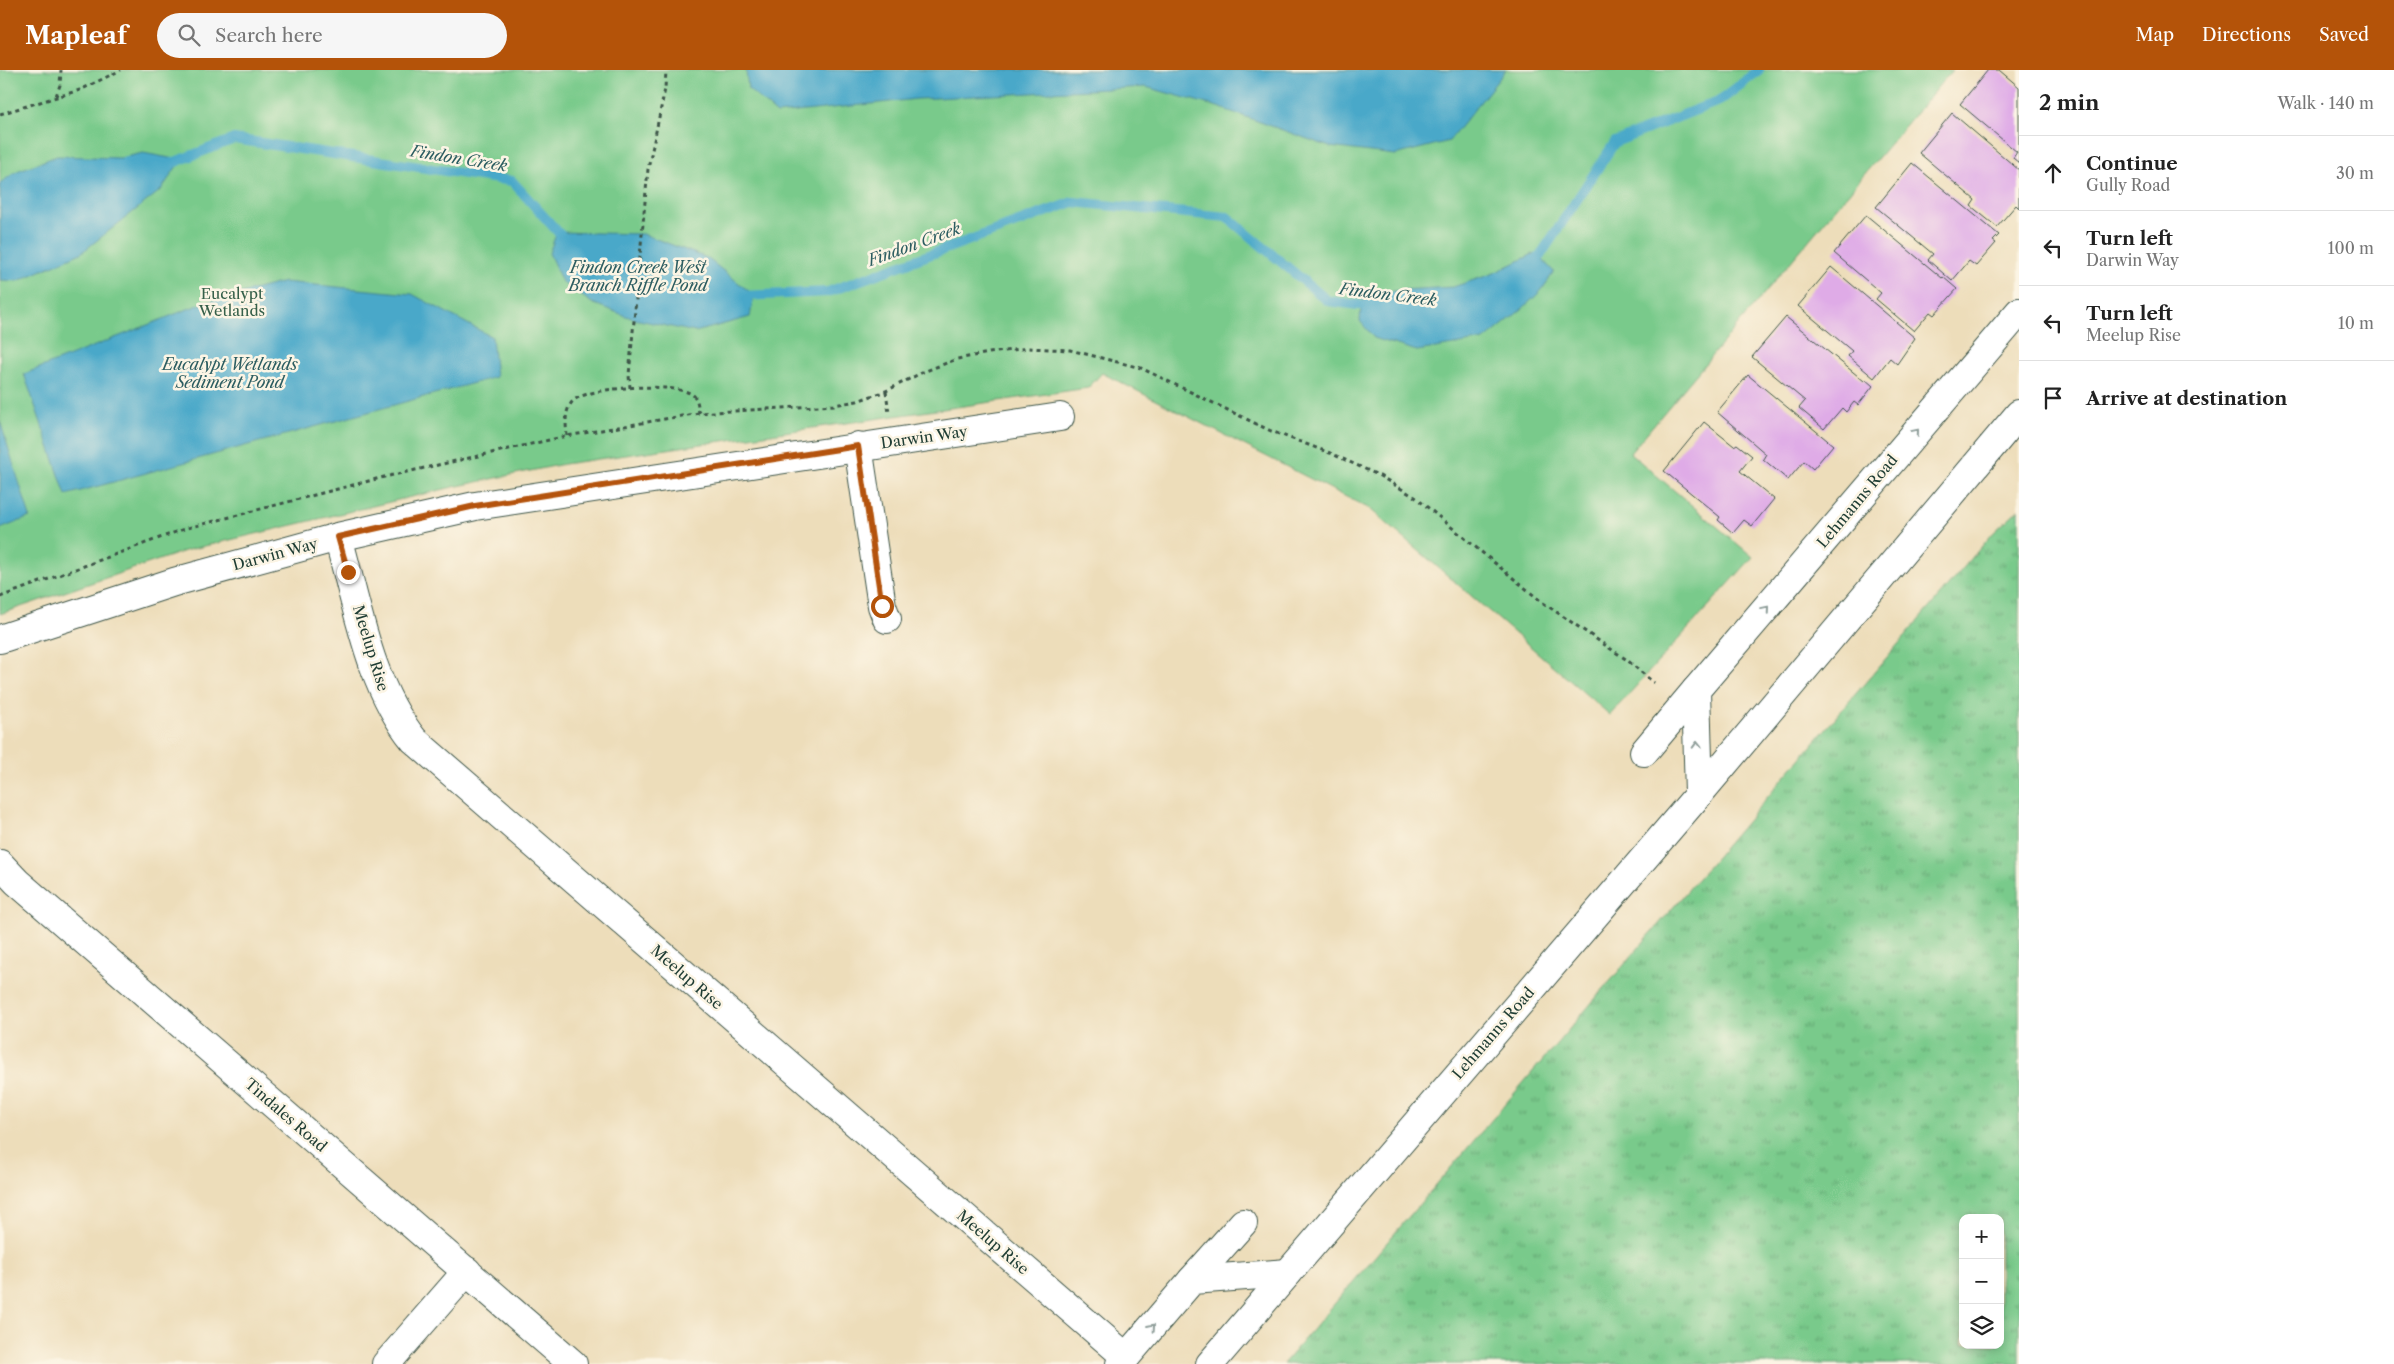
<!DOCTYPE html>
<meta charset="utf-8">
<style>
:root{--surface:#fff;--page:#f6f6f6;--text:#222;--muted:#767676;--line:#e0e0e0;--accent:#b45309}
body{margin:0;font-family:"Libre Caslon Text",serif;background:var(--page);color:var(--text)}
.controls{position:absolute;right:15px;bottom:15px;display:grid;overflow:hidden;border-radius:10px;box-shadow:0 2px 12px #0003}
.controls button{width:45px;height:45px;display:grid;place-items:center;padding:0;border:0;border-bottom:1px solid var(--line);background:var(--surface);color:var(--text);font:25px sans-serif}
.stop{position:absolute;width:15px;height:15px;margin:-11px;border:4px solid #b45309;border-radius:50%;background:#fff}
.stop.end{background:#b45309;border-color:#fff;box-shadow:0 1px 5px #0008}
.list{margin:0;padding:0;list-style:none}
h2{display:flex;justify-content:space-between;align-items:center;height:65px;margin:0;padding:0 20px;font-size:21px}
h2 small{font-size:16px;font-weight:400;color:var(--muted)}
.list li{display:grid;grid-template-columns:32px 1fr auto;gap:15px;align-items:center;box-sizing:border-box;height:75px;padding:0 20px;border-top:1px solid var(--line)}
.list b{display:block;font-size:19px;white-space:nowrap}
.list p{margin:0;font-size:16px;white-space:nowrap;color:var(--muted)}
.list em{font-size:16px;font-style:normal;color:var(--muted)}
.icon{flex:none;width:28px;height:28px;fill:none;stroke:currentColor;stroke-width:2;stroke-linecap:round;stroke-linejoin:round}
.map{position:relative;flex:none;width:2019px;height:1294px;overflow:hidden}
header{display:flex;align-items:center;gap:30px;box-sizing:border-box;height:70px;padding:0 25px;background:var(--accent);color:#fff}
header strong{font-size:24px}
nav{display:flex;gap:28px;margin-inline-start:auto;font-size:18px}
.search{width:350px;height:45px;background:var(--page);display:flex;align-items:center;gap:12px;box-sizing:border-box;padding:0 18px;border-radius:28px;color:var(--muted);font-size:19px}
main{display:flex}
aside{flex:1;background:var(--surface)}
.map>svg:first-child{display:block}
</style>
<header>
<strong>Mapleaf</strong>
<div class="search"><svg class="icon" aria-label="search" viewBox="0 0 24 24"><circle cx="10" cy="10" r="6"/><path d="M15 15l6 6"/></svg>Search here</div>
<nav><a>Map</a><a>Directions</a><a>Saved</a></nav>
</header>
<main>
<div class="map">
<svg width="2019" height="1294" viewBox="0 0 2019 1294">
<defs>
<pattern id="grass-tufts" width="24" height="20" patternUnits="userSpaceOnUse" patternTransform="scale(1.25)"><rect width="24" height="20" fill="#79ca8b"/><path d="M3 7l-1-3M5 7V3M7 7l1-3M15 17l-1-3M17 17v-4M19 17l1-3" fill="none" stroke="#63a572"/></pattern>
</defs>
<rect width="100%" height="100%" fill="#fcf5e5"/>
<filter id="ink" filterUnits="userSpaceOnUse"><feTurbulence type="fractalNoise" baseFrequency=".02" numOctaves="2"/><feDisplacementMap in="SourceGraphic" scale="10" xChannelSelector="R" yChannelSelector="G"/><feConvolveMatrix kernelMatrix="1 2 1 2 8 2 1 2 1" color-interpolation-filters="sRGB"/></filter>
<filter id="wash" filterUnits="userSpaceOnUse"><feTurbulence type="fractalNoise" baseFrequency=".0096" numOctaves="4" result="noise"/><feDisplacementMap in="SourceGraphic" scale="20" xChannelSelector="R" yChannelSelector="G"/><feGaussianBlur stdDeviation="1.12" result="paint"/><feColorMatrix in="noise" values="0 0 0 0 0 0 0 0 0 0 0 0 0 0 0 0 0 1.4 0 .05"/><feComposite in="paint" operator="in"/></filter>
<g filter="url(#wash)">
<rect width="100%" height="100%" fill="#edddba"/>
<path fill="url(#grass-tufts)" stroke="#4c8460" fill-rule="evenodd" d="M2019 439V1294H1283L1994 462ZM1963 1148H2000V1275H1963Z"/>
<path fill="#79ca8b" stroke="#4c8460" d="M0 0H1952L1630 383 1753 487 1610 645 1370 439 1102 303 1088 318 564 394 453 417 188 480 0 544Z"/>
<g fill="#4aa8c9" stroke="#34727e">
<path d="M746 0H1506L1449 71 1395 85 1330 77 1218 37 1146 17 917 29 777 44 748 19Z"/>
<path d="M143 83 181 90 161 120 81 183 18 211 0 210V113L17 101 57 86 120 88Z"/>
<path d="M557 162 643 164 707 188 754 225 750 247 695 262 634 249 592 233 562 212 549 183Z"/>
<path d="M1533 184 1540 187 1554 202 1541 221 1522 239 1484 270 1417 281 1374 268 1360 251 1361 236 1366 225 1402 220 1453 217 1492 204Z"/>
<path d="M284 212 412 224 492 267 496 307 66 425 24 304 203 233Z"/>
<path d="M0 351 30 447 0 459Z"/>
</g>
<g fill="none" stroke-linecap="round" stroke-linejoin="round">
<g stroke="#4aa8c9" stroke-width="10">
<path d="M170 94 234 69 512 111 566 171"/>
<path d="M1532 198 1615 72 1721 30 1759 0"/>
<path d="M742 226 828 222 1073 132 1227 147 1328 231 1374 237"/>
</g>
</g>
<g id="blocks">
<g fill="#dfabe7">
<path d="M1988 0H1999L2019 17V93L2013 88 2017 82 1960 34Z"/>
<path d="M1952 43 2019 100V138L2016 135 1997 157 1971 136 1975 130 1919 83Z"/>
<path d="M1912 93 1999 165 1993 171 1996 173 1976 196 1969 191 1952 211 1928 190 1933 184 1876 137Z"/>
<path d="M1866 145 1942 208 1943 207 1957 219 1934 245 1930 242 1914 261 1876 229 1881 223 1834 183Z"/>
<path d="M1831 197 1915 268 1897 294 1890 288 1874 308 1848 286 1852 281 1798 236Z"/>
<path d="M1786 247 1864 311 1865 309 1873 316 1858 335 1854 332 1846 342 1842 338 1824 359 1799 338 1805 331 1752 287Z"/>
<path d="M1748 305 1833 375 1813 399 1804 391 1788 410 1763 389 1766 384 1717 342Z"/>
<path d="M1704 352 1734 376 1737 374 1752 386 1740 401 1774 429 1752 456 1744 450 1733 463 1718 450 1720 447 1664 401Z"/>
</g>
</g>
</g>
<g filter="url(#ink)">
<use href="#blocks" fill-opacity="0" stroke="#3e5548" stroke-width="1"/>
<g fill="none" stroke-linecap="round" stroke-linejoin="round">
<g stroke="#3e5548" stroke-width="30">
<g id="minor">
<path d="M858 376 882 536 887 549"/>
<path d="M338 467C357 534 369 615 414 670L1126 1287"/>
<path d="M0 569 174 512 338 467 475 436 1060 347"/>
<path d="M1644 682 1696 620"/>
<path d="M1699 724 1696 620 2019 242"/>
<path d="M0 794 17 812 573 1294"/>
<path d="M1192 1210 1243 1153"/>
<path d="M386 1294 467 1201"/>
<path d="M1120 1294 1192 1210 1288 1203"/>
<path d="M1210 1294 1699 724 2019 344"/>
</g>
</g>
<g stroke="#3e5548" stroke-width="3" stroke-dasharray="4 4" stroke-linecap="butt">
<path d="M56 26 60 15 61 0"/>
<path d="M0 44 80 20 121 0"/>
<path d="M630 318 629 305 648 99 665 19 666 0"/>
<path d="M886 321 889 343"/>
<path d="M567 366C566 355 564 342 572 332 585 316 677 312 693 325 698 329 698 337 699 343"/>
<path d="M0 527 184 459 380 408 567 366 699 343 834 335 857 331 886 321 923 302 957 289 989 283 1028 278 1070 280 1141 298 1271 361 1330 383 1378 405 1415 427 1542 532 1627 590 1654 613"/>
</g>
<use href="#minor" stroke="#fff" stroke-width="28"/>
</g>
<defs><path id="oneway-chevron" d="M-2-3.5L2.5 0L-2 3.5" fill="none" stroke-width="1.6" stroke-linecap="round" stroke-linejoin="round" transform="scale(1.25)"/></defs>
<g stroke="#8f9e9a">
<use href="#oneway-chevron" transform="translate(1916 362) rotate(-50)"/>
<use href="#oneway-chevron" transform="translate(1766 539) rotate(-50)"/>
<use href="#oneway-chevron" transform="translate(1697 675) rotate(-91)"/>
<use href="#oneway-chevron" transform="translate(1152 1257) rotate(-49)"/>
</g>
</g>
<g fill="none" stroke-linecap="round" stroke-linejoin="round" filter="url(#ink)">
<path stroke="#b45309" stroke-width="6" d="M348 502 338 467 475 436 858 376 882 536"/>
</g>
<g text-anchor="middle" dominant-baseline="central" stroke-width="5" stroke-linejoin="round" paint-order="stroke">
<g font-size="15" fill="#36604a" stroke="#fcf5e5">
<text x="232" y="223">Eucalypt<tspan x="232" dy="17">Wetlands</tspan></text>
</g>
<g font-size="15" fill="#1f3d34" stroke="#fcf5e5">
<text transform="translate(924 367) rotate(-8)">Darwin Way</text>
<text transform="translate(1857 431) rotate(-50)">Lehmanns Road</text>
<text transform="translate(275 484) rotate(-15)">Darwin Way</text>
<text transform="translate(371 578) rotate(73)">Meelup Rise</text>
<text transform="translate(687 907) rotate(41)">Meelup Rise</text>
<text transform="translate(1493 963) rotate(-49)">Lehmanns Road</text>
<text transform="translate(286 1045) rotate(41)">Tindales Road</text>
<text transform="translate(993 1172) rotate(41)">Meelup Rise</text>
</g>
<g font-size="16" font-style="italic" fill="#2c5d61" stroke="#fcf5e5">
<text transform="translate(459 88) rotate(9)">Findon Creek</text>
<text transform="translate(914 174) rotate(-20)">Findon Creek</text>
<text x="638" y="197">Findon Creek West<tspan x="638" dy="18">Branch Riffle Pond</tspan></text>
<text transform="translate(1388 224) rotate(7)">Findon Creek</text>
<text x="230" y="294">Eucalypt Wetlands<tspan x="230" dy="18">Sediment Pond</tspan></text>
</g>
</g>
</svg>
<div class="controls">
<button>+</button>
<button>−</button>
<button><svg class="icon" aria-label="layers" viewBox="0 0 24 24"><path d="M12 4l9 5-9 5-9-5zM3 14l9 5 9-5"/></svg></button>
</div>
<div class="stop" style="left:882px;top:536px"></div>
<div class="stop end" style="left:348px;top:502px"></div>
</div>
<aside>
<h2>2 min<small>Walk · 140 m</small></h2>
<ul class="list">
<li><svg class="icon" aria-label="ahead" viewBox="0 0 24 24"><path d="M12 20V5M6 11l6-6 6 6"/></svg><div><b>Continue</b><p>Gully Road</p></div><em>30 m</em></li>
<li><svg class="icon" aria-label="left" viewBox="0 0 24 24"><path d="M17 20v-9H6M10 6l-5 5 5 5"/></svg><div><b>Turn left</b><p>Darwin Way</p></div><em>100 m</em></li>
<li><svg class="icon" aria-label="left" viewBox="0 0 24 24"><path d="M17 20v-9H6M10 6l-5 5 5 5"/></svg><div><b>Turn left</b><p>Meelup Rise</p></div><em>10 m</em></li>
<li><svg class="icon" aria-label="arrive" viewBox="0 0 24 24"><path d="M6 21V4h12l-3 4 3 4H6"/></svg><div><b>Arrive at destination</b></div></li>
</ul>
</aside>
</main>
